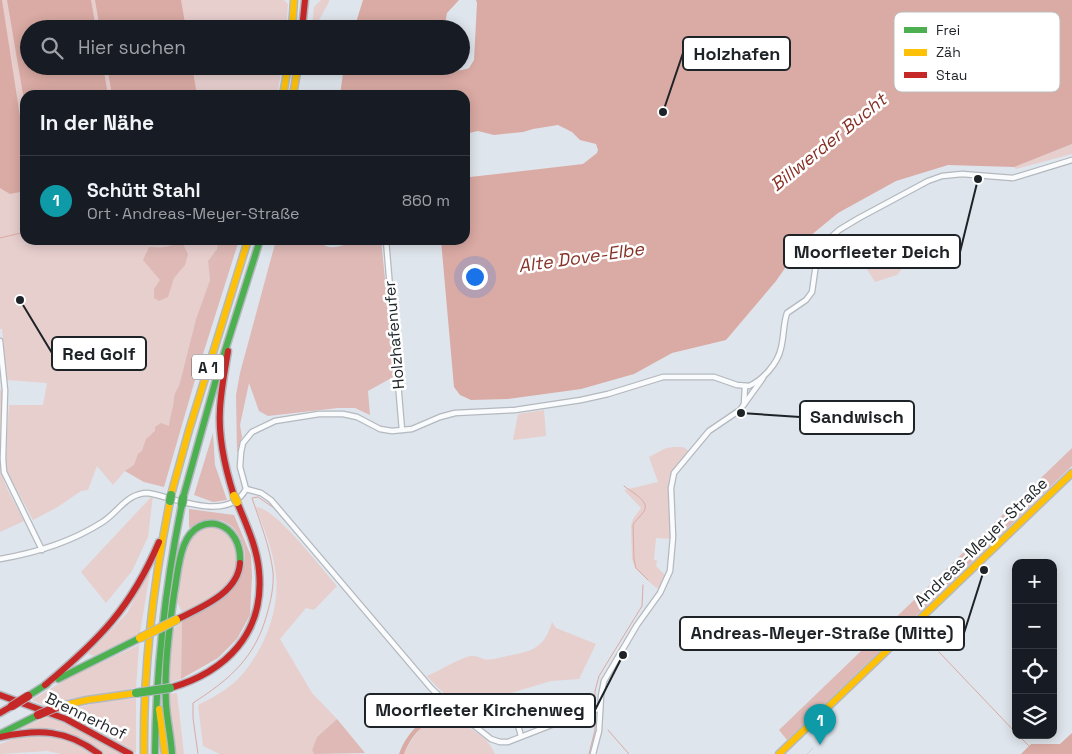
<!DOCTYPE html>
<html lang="de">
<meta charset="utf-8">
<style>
:root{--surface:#171b24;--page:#20242c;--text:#f1f3f6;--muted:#9ea1a6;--line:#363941;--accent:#62676c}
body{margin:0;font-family:"Space Grotesk",sans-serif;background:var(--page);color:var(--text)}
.controls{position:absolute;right:15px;bottom:15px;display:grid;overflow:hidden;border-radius:10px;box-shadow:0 2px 12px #0003}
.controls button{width:45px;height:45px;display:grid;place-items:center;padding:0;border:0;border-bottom:1px solid var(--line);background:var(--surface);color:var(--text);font:25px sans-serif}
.you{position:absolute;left:474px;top:276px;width:18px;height:18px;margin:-12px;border:4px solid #fff;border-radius:50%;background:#1a73e8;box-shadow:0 0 0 8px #1a73e833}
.badge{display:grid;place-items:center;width:32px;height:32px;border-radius:50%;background:var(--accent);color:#fff;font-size:16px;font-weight:700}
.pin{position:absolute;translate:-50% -41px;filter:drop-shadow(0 1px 2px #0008)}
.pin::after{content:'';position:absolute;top:26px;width:18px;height:15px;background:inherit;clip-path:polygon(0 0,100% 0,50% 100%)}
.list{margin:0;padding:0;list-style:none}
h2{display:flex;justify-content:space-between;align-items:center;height:65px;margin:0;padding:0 20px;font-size:21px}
h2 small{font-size:16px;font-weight:400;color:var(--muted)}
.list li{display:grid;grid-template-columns:32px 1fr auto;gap:15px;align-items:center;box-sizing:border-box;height:90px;padding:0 20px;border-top:1px solid var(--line)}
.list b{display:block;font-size:19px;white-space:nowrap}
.list p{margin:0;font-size:16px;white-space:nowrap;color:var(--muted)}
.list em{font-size:16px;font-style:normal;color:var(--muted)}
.icon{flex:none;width:28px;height:28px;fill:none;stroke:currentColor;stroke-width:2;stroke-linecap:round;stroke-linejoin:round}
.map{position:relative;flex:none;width:1072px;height:754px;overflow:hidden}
.search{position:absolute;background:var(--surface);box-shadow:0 2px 12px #0003;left:20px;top:20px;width:450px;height:55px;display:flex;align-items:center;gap:12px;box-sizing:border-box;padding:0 18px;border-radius:28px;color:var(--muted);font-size:19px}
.panel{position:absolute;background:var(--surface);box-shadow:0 2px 12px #0003;left:20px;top:90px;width:450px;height:155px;border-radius:15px}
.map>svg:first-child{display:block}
</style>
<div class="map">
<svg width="1072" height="754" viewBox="0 0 1072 754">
<rect width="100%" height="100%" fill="#dfe5ec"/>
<g fill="#e7cfce">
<path d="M0 0H284L288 4 286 29H29V66H282L277 95H25V240H36L17 245 42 240H218L217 249 208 261 210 280 196 319 179 386C172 396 175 400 172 410 171 416 169 420 169 426L156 471 144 482 125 471 113 485 97 466 88 490 81 491 56 508 33 520 5 468 9 405H43L47 383 7 380 2 329H0Z"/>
<path d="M321 0H329V2L319 20 318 29H312L314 7Z"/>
<path d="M1072 144V154L1016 169 1014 167Z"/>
<path d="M877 238 902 269 897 275 875 282 856 252Z"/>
<path d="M0 390 2 391C2 416 0 447 1 472 3 483 18 509 24 521L0 532Z"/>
<path d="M544 410 546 436 513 440 518 414Z"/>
<path d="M674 447H683L689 451 669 478 671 539 656 538 654 560H657L656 566 666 576 661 587 658 588 655 587 635 568 632 559 631 526 633 519 641 508 624 490 658 482 649 457 666 448Z"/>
<path d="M153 495 148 537 132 571 106 603 81 572Z"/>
<path d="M256 507C275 507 323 570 337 586L314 610 306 608 280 639 312 693 337 719 317 737 312 749 314 754H220L203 746 198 705C212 698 225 691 237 680 262 655 280 612 276 576 274 552 264 529 256 507Z"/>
<path d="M211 526C215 527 223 528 226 530 245 543 239 572 226 586 215 599 196 605 182 612L178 604 176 603C178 587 180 555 189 542 194 534 203 529 211 526Z"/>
<path d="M150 572 140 633 94 656 88 654 127 613 147 574Z"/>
<path d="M182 620 181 679 169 683 173 630Z"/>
<path d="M552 622 556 628 596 644 579 679 551 681 472 705 469 716 436 686 427 676C441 670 456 660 470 656 476 655 479 658 484 659 491 661 501 657 507 656 532 651 544 649 552 622Z"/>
<path d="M139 645 136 688 60 701 46 706 32 700 70 677Z"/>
<path d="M177 693 184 754H175L167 694Z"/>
<path d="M136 698V753L95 727 61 712 100 702Z"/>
<path d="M451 710C457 716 463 723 470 728 482 737 488 739 495 754H404C415 731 427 719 451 710Z"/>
<path d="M49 716 94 738 121 754H104L81 738 58 729 22 728Z"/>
<path d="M37 736C61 737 71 741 92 754H61L47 751 0 754V744L15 738Z"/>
</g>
<g fill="#deb9b6">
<path d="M181 240 188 254 185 265 174 278 168 297 159 301 154 298V289L160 280 143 260 149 247C162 248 170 248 181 240Z"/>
<path d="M218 240H239L197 373 164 487 144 482 125 471 134 465 138 454 142 451 146 439 155 431V427L161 423 169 426C169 420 171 416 172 410 175 399 172 396 179 386L196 319 210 280 208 261 217 249Z"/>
<path d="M276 240H318C332 256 347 241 360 240 367 239 375 240 381 240L395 376 368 391 370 415 355 408H338L268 416 259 411 249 383 240 425 242 437 237 453 236 395 240 373Z"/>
<path d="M213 433 215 465 227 500 213 502 194 495Z"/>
<path d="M1072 448V466L787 740 779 730Z"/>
<path d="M189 509 234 515 251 556 252 577 250 615 237 639 218 658 181 679 182 620C199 613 216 607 228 593 235 585 243 572 245 562 247 545 236 522 218 520 207 518 198 524 189 528Z"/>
<path d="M337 719 365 753 314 754 312 750 317 737Z"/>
</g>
<g fill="#daaaa4">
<path d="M0 0H2L25 149V191L10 194 0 188Z"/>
<path d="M7 0H91L96 29H29V66H103L108 95H25V106Z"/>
<path d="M95 0H181L186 29H100Z"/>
<path d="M363 0H459L447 13 444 29H354Z"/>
<path d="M476 0H1072V144L1014 167 948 165 896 181 838 213 804 241 776 281 726 340 672 353 634 374 581 389 508 399 471 400 460 395 454 387 441 240H465V176L470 177 583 164 597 153 598 150 596 144 580 140 572 132 558 125 533 129 523 132 494 135 478 131 465 134V95H340L344 66H446C453 72 461 71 469 68L474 60 477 3Z"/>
<path d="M107 66H192L197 95H112Z"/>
<path d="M448 708 450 711C427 722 414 729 404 754H399C408 730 424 717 448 708Z"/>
<path d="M1072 733V754H1021L1031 744H1060Z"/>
</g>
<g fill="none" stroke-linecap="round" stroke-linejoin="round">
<g stroke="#daaaa4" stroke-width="1">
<path d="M0 238 25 232"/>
<path d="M624 486C630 491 648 500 645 509 643 515 636 519 633 525L634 559 636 568 648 580"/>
<path d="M939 652 1016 733"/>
<path d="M595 703V691L599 676 642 606 643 585"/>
<path d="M608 730 629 754"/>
<path d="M1018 735 1029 746"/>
<path d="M198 754 193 718V703C230 679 255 658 267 614 271 601 274 585 273 572 270 547 260 522 252 498L258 497 274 508 286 522"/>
<path d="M589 754 595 730V714"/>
</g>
<g stroke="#b4b9bf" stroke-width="7">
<g id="street">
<path d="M386 240 402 430"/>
<path d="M0 341 5 390 3 459 4 472 42 550"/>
<path d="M744 404 745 386"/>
<path d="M246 489 261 493 271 500 431 688 452 708 491 739 500 742H508L590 710 600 709"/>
<path d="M0 559C35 553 71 542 101 523 118 513 126 493 148 493 176 498 228 523 246 489L240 467 241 452 243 443 252 432 275 421 319 414H343L357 417 380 429 392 431 412 429 440 417 455 413 515 410 581 400 608 394 663 377H714L737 385 749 386C763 380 778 363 781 348 784 337 783 325 787 313L806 300 812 292 817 257 822 245 839 230 859 218 928 181 942 176 962 174 1013 178 1072 160"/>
<path d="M521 736 514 711 533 706"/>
<path d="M593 754 599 731 601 696 604 681 637 625 660 593 670 571 673 537 671 488 674 473 709 431 740 410 763 378"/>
</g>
</g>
<g stroke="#b4b9bf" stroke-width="9">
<g id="fast">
<path d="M183 498 217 376 260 240"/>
<path d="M58 679 140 638"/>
<path d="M28 696 47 684"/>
<path d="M0 734 38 715"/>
<path d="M155 754C156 669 165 587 182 504"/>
<path d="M172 754C171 737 167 721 166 704 164 668 169 630 174 594 177 578 178 560 184 545 199 508 243 522 240 563"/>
</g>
</g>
<g stroke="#b4b9bf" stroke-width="9">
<g id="slow">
<path d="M292 29 294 0"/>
<path d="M283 95 288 66"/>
<path d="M293 95 298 66"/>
<path d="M171 495 189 430 248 240"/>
<path d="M57 707 87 700 136 693"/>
<path d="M159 709 165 754"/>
<path d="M144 754C143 668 153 585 170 501"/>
<path d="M779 754 1072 473"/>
</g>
</g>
<g stroke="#b4b9bf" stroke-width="9">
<g id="jam">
<path d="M302 29 305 0"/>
<path d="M228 351C225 370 221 389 220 409 218 439 225 468 234 496"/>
<path d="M176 620C199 608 238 594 240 563"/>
<path d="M45 685C99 640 131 608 159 542"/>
<path d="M170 688C226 672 265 633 259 571 257 547 246 524 237 502"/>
<path d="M0 695 66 719 130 754"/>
<path d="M0 713 12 706"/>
<path d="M0 737C39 729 66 729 99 754"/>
</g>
</g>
<use href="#street" stroke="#fafbfc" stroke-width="4.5"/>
<use href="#fast" stroke="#4caf50" stroke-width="6"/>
<use href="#slow" stroke="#ffc107" stroke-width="6"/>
<use href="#jam" stroke="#c62828" stroke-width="6"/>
<path stroke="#ced0d2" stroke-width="1" stroke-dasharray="9 9" stroke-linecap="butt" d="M807 754 831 731"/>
<g stroke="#b1b8c0" stroke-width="10" stroke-linecap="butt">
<g id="fast-bridge">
<path d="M170 501 171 495"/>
<path d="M182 504 183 498"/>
<path d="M136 693 170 688"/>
</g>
</g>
<g stroke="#b1b8c0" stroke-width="10" stroke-linecap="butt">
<g id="slow-bridge">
<path d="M234 496 237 502"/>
<path d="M140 638 176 620"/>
</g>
</g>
<g stroke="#b1b8c0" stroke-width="10" stroke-linecap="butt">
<g id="jam-bridge">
<path d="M12 706 28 696"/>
<path d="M38 715 57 707"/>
</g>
</g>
<use href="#fast-bridge" stroke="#4caf50" stroke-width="8"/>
<use href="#slow-bridge" stroke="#ffc107" stroke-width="8"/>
<use href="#jam-bridge" stroke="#c62828" stroke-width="8"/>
</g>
<g text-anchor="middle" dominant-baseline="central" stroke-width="5" stroke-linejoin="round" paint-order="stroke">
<rect fill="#fff" stroke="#626568" stroke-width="1" x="192" y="354.5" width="32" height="25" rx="4"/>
<g font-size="15" font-weight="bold" fill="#1e2327">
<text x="208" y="367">A 1</text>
</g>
<g font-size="16" fill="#1e2327" stroke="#fff">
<text transform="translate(394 335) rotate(-95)">Holzhafenufer</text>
<text transform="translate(981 542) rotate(-44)">Andreas-Meyer-Straße</text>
<text transform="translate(86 716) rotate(26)">Brennerhof</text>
</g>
<g font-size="18" font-style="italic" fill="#863126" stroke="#fff">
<text transform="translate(828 142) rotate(-39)">Billwerder Bucht</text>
<text transform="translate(581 257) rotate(-8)">Alte Dove-Elbe</text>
</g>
</g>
<rect x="894" y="12" width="166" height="80" rx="8" fill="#fff" stroke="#bcbdbe" stroke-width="1"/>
<rect x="904" y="27" width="23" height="6" fill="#4caf50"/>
<rect x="904" y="49" width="23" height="7" fill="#ffc107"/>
<rect x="904" y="72" width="23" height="6" fill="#c62828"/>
<g font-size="14" fill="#1e2327">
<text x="936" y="35">Frei</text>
<text x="936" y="57">Zäh</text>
<text x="936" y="80">Stau</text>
</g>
<path fill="none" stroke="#1e2327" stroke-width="2" d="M663 112L683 53M978 179L960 252M20 300L52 353M741 413L800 417M984 570L964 633M623 655L595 710"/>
<g fill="#1e2327" stroke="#fff" stroke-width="2">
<circle cx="663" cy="112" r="5"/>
<circle cx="978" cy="179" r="5"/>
<circle cx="20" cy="300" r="5"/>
<circle cx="741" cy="413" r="5"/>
<circle cx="984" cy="570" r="5"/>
<circle cx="623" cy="655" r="5"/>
</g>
<g fill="#fff" stroke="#1e2327" stroke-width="2">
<rect x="683" y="37" width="107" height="33" rx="5"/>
<rect x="784" y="235" width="176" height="33" rx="5"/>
<rect x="52" y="337" width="94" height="33" rx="5"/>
<rect x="800" y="401" width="114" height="33" rx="5"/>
<rect x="680" y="617" width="284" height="33" rx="5"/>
<rect x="365" y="694" width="230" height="33" rx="5"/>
</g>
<g font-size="18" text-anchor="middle" font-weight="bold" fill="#1e2327">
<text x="737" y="60">Holzhafen</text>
<text x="872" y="258">Moorfleeter Deich</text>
<text x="99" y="360">Red Golf</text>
<text x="857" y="423">Sandwisch</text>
<text x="822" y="639">Andreas-Meyer-Straße (Mitte)</text>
<text x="480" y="716">Moorfleeter Kirchenweg</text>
</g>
</svg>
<div class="controls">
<button>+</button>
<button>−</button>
<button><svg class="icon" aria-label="locate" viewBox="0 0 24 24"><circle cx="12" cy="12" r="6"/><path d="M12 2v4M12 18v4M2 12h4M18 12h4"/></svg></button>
<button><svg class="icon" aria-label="layers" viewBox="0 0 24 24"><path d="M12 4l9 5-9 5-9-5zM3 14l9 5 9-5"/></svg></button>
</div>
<div class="you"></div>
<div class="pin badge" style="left:820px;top:745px;background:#0f9aa8">1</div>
<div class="search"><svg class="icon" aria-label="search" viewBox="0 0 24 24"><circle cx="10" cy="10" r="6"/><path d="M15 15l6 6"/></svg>Hier suchen</div>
<section class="panel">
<h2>In der Nähe<small></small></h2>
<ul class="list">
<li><span class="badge" style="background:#0f9aa8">1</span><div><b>Schütt Stahl</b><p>Ort · Andreas-Meyer-Straße</p></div><em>860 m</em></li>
</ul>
</section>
</div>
